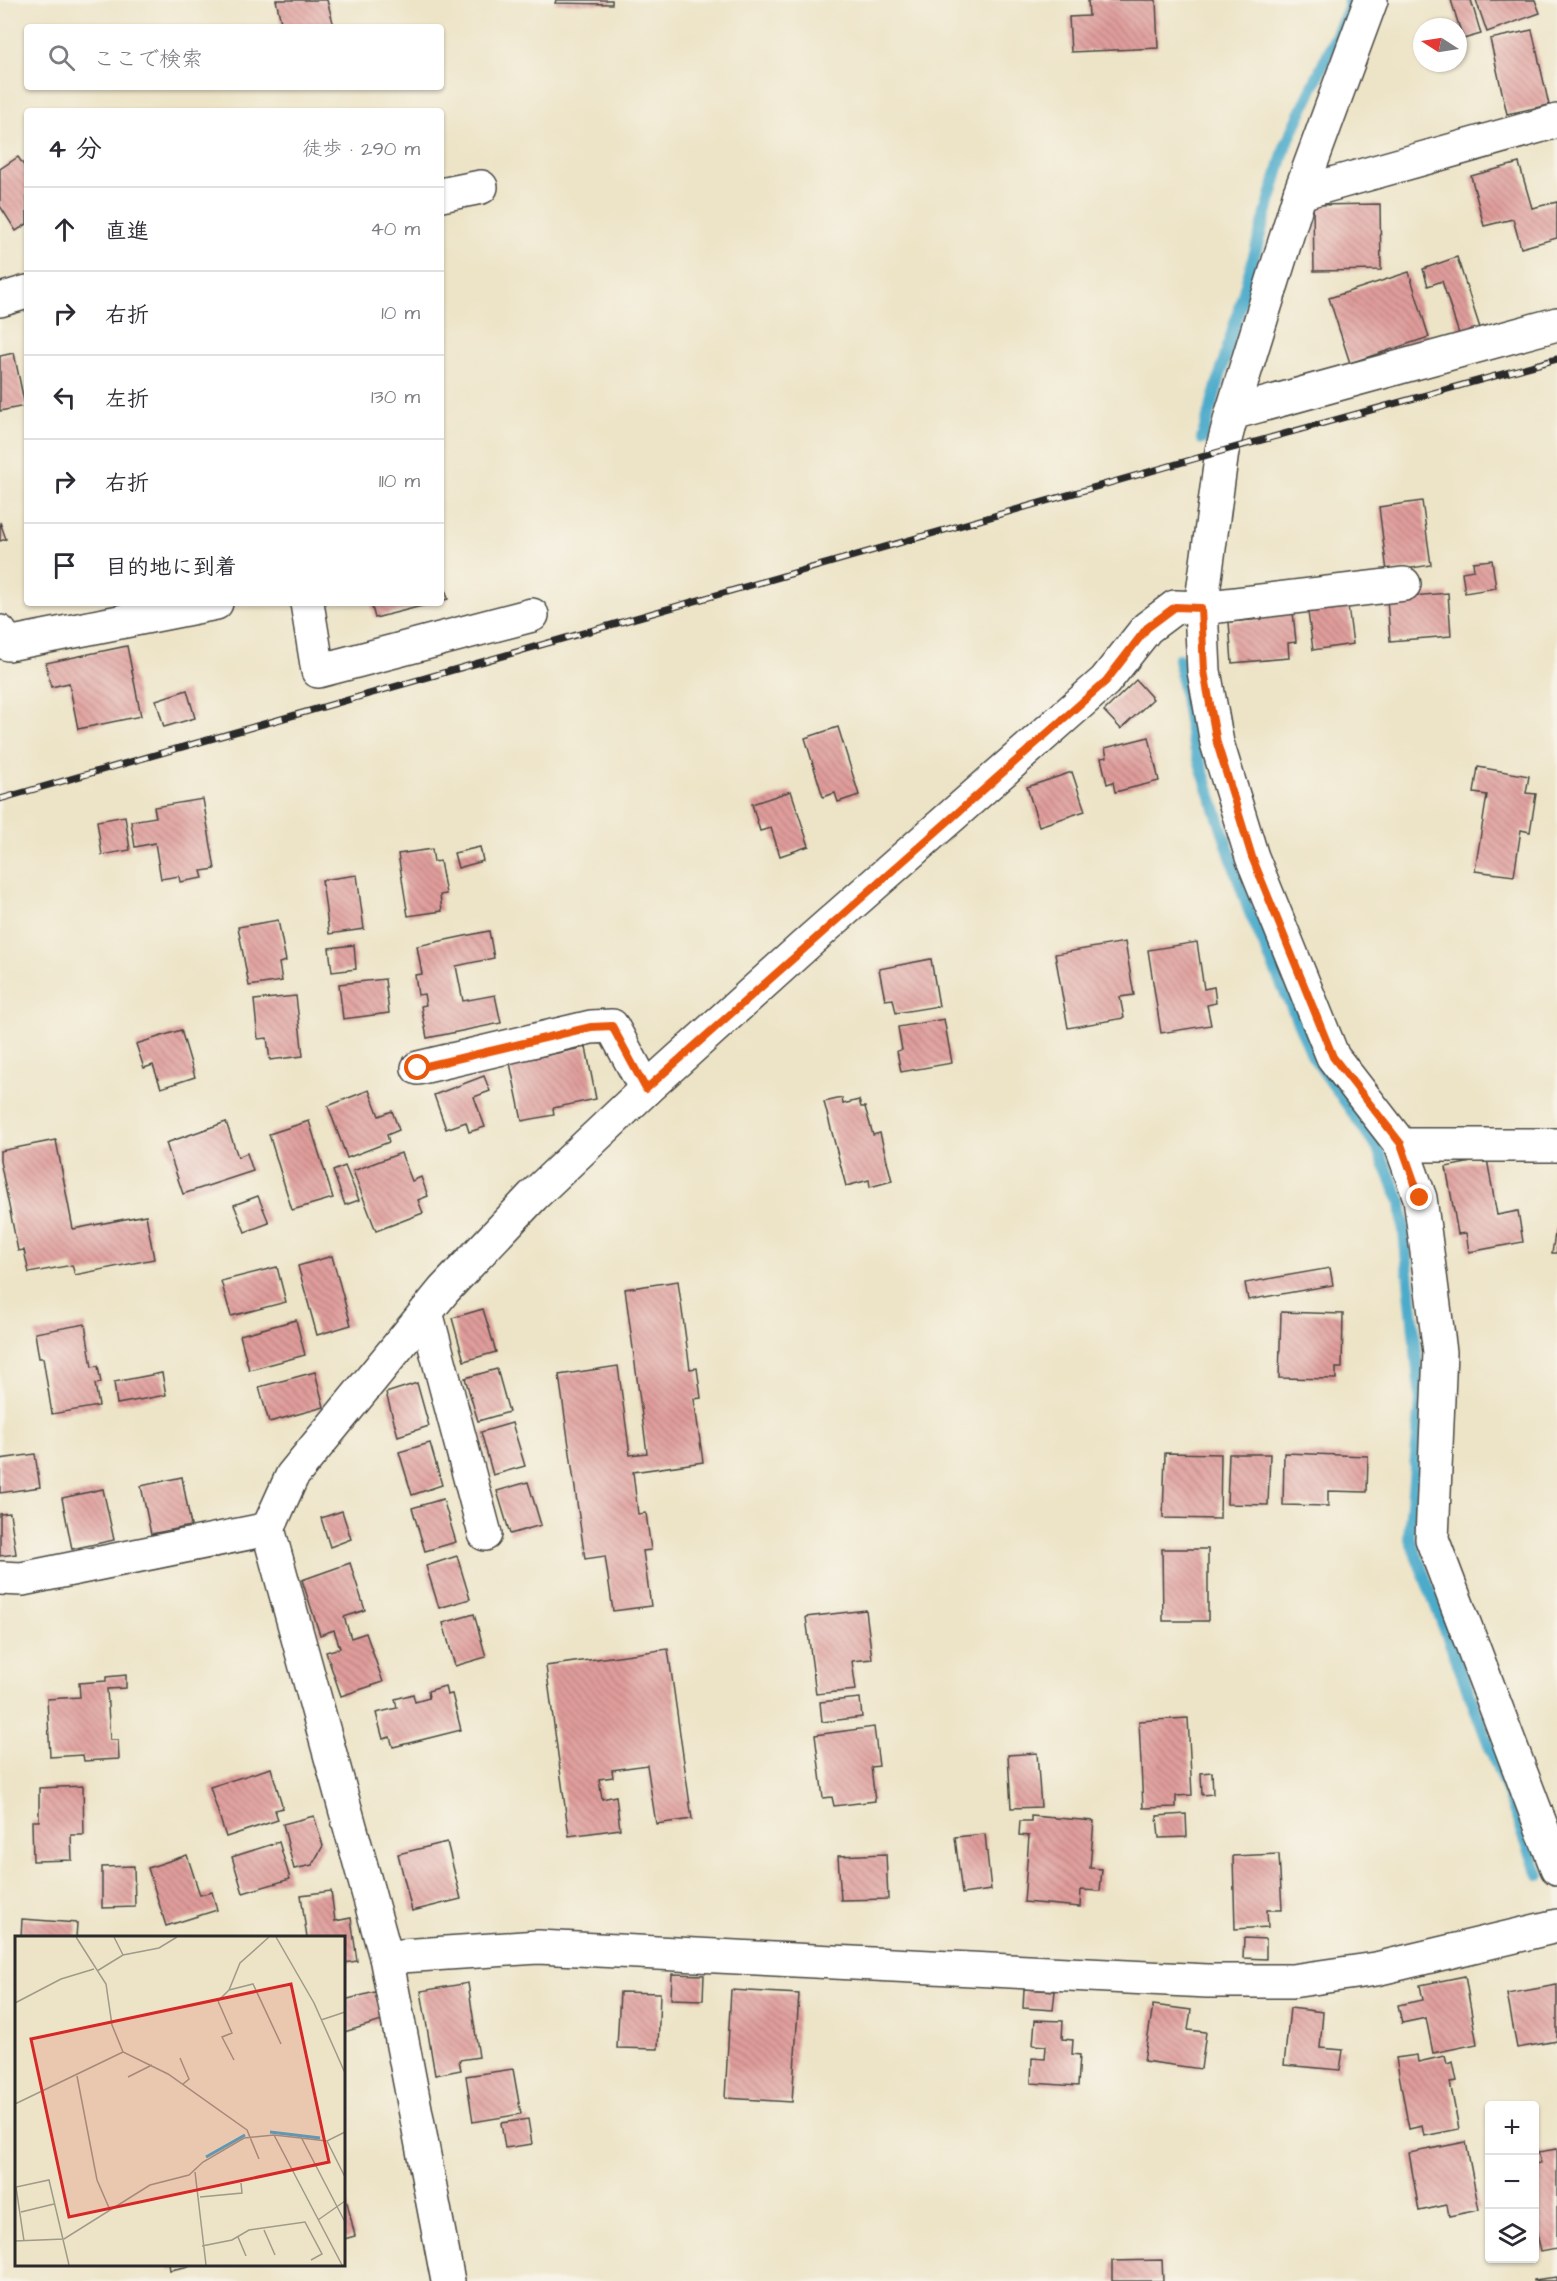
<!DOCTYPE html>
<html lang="ja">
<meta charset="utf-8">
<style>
:root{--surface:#fff;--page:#f7f7f7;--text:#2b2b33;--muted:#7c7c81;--line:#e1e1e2}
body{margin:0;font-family:"Architects Daughter","Klee One",sans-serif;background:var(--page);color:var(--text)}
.controls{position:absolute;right:18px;bottom:18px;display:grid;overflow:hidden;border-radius:6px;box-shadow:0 2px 4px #0004}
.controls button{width:54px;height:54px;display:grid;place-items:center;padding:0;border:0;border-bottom:2px solid var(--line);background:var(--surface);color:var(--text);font:30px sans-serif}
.compass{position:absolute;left:1413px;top:18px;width:54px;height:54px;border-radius:50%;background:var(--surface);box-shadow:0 2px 4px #0004;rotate:282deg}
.stop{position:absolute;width:18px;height:18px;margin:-14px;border:4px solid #ea580c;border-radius:50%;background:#fff}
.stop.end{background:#ea580c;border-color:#fff;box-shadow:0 2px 6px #0008}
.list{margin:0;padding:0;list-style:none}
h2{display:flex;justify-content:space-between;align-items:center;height:78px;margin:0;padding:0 24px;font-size:26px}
h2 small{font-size:20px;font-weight:400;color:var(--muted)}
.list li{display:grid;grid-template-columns:39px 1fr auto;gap:18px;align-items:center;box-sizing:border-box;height:84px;padding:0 24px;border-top:2px solid var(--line)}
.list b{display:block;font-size:22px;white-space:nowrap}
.list em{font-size:20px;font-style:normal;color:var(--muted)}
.icon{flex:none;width:33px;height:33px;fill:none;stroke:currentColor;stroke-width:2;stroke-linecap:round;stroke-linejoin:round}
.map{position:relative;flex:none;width:1557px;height:2281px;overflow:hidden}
.search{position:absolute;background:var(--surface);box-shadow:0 2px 4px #0004;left:24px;top:24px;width:420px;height:66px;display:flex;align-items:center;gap:15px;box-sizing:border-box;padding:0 21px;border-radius:6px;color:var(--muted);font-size:22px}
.panel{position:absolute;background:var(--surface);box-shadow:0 2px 4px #0004;left:24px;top:108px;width:420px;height:498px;border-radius:6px}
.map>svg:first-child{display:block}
</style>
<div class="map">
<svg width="1557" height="2281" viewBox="0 0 1557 2281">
<defs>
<pattern id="building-back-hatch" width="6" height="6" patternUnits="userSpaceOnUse" patternTransform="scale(1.5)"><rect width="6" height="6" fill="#e09d9b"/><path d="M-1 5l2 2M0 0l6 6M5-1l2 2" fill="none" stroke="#b6807f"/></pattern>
</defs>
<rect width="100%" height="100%" fill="#f7f3e8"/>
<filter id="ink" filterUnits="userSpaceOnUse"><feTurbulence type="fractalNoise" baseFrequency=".0167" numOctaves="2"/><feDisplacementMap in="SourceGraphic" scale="12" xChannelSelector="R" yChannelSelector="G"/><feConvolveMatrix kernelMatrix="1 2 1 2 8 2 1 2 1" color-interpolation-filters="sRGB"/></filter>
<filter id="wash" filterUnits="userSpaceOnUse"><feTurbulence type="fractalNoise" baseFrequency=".008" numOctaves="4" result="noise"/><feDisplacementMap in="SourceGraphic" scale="24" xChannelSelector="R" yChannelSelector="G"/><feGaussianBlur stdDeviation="1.35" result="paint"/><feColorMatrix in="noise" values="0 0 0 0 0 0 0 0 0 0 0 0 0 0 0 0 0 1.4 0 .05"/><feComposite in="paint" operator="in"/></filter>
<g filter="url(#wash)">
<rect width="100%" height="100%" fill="#ede4c7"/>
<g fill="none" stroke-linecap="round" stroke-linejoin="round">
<g stroke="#4cabcb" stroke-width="12">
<path d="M1202 439 1285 147 1349 8V0"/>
<path d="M1179 659 1192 739 1248 908 1313 1056 1377 1147 1401 1202 1421 1401 1409 1536 1539 1875"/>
</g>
</g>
<g id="blocks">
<g fill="url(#building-back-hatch)">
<path d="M276 0H327L334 26 282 27Z"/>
<path d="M556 0H612V4L555 3Z"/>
<path d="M1088 0H1156L1158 48 1071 52 1069 17 1089 16Z"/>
<path d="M1451 0H1471L1481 34 1463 39Z"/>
<path d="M1476 0H1535L1540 13 1487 32Z"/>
<path d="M1532 30 1549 105 1507 114 1490 39Z"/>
<path d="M18 157 27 170V224L16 231 0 206V169Z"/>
<path d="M1519 163 1532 208 1557 202V238L1521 248 1513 219 1484 226 1471 176Z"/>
<path d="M1380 204 1381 270 1314 271 1313 205Z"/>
<path d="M1457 257 1480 328 1459 334 1442 281 1428 286 1423 269Z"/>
<path d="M1409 272 1429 337 1350 363 1329 298Z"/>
<path d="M14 353 25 406 0 411V356Z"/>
<path d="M1422 501 1431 565 1387 572 1379 507Z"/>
<path d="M0 522 6 539 0 541Z"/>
<path d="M1492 560 1496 588 1465 593 1462 572 1474 570 1473 562Z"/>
<path d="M441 575 448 599 441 601Z"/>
<path d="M1448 593 1451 636 1390 641 1387 598Z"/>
<path d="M371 603H430V604L375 618Z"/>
<path d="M1348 606 1353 644 1313 650 1308 612Z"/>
<path d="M1293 612 1296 642 1288 643 1289 658 1232 663 1229 622 1262 619 1261 614Z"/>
<path d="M127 646 141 716 78 729 69 683 51 687 46 663Z"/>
<path d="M1136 680 1153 699 1121 729 1104 711Z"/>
<path d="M187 690 195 718 164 727 156 700Z"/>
<path d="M838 727 859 795 838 802 835 793 823 797 805 738Z"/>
<path d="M1149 737 1159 781 1115 792 1113 782 1107 784 1101 758 1107 757 1105 748Z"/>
<path d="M1478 767 1529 776 1526 793 1536 794 1530 832 1521 830 1514 876 1475 871 1487 795 1474 793Z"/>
<path d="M1072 772 1085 811 1039 826 1027 787Z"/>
<path d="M791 791 809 846 780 856 771 828 760 831 752 804Z"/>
<path d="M203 799 215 869 201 871 203 878 180 882 179 876 161 879 155 843 135 847 131 821 156 817 154 807Z"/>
<path d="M125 816 130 850 102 855 97 821Z"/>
<path d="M480 847 483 861 458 868 454 853Z"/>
<path d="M432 849 434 862 440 861 446 894 440 895 442 911 408 916 398 854Z"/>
<path d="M357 875 364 929 329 934 322 880Z"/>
<path d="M278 920 286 961 279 963 282 981 249 986 238 927Z"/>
<path d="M489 931 494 958 456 966 463 1001 495 995 501 1023 427 1038 421 1006 426 1005 424 994 418 995 415 975 422 974 417 946Z"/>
<path d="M1125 942 1134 995 1120 997 1124 1018 1068 1028 1055 954Z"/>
<path d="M1197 942 1204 989 1214 987 1216 1003 1207 1005 1211 1025 1161 1033 1148 950Z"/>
<path d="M354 945 356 969 332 972 329 948Z"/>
<path d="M931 959 939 1006 896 1013 893 999 885 1000 879 969Z"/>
<path d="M385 979 389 1013 343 1019 339 984Z"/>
<path d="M296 996 303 1056 270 1060 267 1038 258 1039 254 1000Z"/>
<path d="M944 1019 952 1063 901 1072 897 1051 902 1050 898 1027Z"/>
<path d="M181 1030 195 1077 161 1088 153 1065 144 1068 136 1044Z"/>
<path d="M586 1047 596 1099 553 1108 554 1115 522 1121 510 1063Z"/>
<path d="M484 1076 490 1091 474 1097 485 1127 469 1132 466 1122 446 1129 434 1095Z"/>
<path d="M369 1090 379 1116 392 1111 399 1130 387 1135 389 1142 347 1158 328 1106Z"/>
<path d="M842 1098 843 1104 859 1100 861 1107H865L873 1135 880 1133 892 1181 870 1187 869 1180 846 1186 824 1102Z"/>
<path d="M309 1121 333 1198 292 1210 269 1134Z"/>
<path d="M226 1122 238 1157 247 1153 253 1171 183 1194 166 1143Z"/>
<path d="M56 1140 73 1229 146 1215 154 1259 75 1275 72 1265 29 1273 24 1250 18 1251 0 1161V1151Z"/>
<path d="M401 1153 412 1181 421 1177 428 1196 418 1200 423 1213 376 1231 353 1171Z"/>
<path d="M1487 1159 1497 1215 1518 1211 1523 1242 1469 1252 1466 1233 1458 1234 1446 1167Z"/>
<path d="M345 1166 359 1200 345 1205 333 1171Z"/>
<path d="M258 1196 269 1223 245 1232 234 1205Z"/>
<path d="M1556 1227H1557V1253H1552Z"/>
<path d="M332 1256 351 1325 317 1335 298 1266Z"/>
<path d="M277 1267 286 1302 231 1316 221 1281Z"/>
<path d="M1330 1268 1333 1285 1248 1300 1245 1283Z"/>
<path d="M678 1281 690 1369 697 1368 701 1398 694 1399 703 1462 633 1472 638 1514 646 1513 651 1550 643 1551 651 1606 613 1611 605 1556 585 1559 559 1375 618 1366 630 1455 647 1453 625 1289Z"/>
<path d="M483 1309 496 1352 464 1361 452 1318Z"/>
<path d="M1281 1312 1343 1314 1342 1368H1336V1379L1279 1378Z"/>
<path d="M296 1320 305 1355 249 1370 240 1335Z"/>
<path d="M85 1324 92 1367 98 1366 101 1383 95 1384 99 1406 52 1414 43 1358H39L35 1333Z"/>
<path d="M497 1369 509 1412 478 1421 465 1378Z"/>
<path d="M315 1372 324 1407 269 1422 259 1387Z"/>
<path d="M162 1373 166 1395 117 1404 114 1382Z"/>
<path d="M417 1383 429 1426 398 1436 386 1393Z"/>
<path d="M512 1423 525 1466 493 1475 481 1432Z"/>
<path d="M430 1443 442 1485 412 1495 399 1452Z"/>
<path d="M1165 1453 1221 1454 1220 1519 1163 1518Z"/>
<path d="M1284 1453 1368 1456 1367 1492 1328 1491V1506L1283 1505Z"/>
<path d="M35 1454 40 1487 0 1493V1459Z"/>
<path d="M1229 1454H1270L1268 1505 1227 1504Z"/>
<path d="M182 1477 191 1526 151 1534 141 1486Z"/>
<path d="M528 1482 541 1525 510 1534 497 1491Z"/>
<path d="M103 1489 114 1540 72 1549 62 1498Z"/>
<path d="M443 1499 456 1542 425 1551 412 1508Z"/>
<path d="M342 1511 351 1539 330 1547 321 1518Z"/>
<path d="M10 1513 16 1554 0 1556V1514Z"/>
<path d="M1162 1549H1208V1621H1163Z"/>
<path d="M457 1556 470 1599 439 1608 426 1566Z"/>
<path d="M350 1563 365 1610 344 1617 351 1638 366 1633 383 1682 341 1696 326 1652 340 1648 334 1630 320 1635 302 1580Z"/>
<path d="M866 1610 872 1659 852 1661 856 1690 816 1694 806 1617Z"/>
<path d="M474 1614 486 1657 455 1666 443 1623Z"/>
<path d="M668 1649 692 1819 656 1824 647 1765 612 1770 613 1777 599 1779 602 1799 616 1796 620 1829 569 1836 546 1666Z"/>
<path d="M126 1675V1688L107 1689 110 1740H118L119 1759 84 1761 83 1755 50 1757 47 1699 80 1697 79 1683 106 1681V1677Z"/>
<path d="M445 1686 447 1695 452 1694 461 1730 393 1747 390 1737 383 1739 376 1713 397 1708 395 1699 413 1694 415 1702 429 1698 428 1691Z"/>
<path d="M860 1698 862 1717 822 1722 820 1702Z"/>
<path d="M1188 1718 1192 1795 1176 1796V1807L1143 1808 1139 1721Z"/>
<path d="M874 1727 879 1766 871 1767 875 1801 834 1806 832 1797 823 1798 815 1735Z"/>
<path d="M1037 1753 1041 1807 1011 1808 1008 1755Z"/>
<path d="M271 1768 283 1808 275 1810 278 1820 226 1837 210 1787Z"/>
<path d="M1212 1772 1213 1794 1202 1795 1201 1773Z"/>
<path d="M83 1786 84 1835H71L72 1860 33 1861 32 1821H39V1788Z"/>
<path d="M1186 1814 1187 1837 1159 1838 1157 1816Z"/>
<path d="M314 1816 323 1846 312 1865 294 1869 283 1824Z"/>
<path d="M1031 1816 1094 1821 1090 1868 1102 1869 1100 1891 1081 1890 1080 1907 1024 1902 1029 1836 1019 1835 1020 1821H1031Z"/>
<path d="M985 1834 991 1890 962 1894 955 1837Z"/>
<path d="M279 1842 290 1879 243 1893 232 1857Z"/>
<path d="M447 1842 461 1899 412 1911 398 1854Z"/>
<path d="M886 1854 888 1899 841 1900 838 1856Z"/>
<path d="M1279 1854 1282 1910H1267L1268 1927 1235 1929 1233 1856Z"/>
<path d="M187 1855 200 1895 212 1892 217 1910 166 1926 148 1868Z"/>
<path d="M134 1866 135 1907 102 1908V1867Z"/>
<path d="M331 1891 335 1921 351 1918 357 1961 344 1963V1938H307L301 1895Z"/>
<path d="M22 1919 77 1923 76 1938H21Z"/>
<path d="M1244 1938 1266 1939V1959L1243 1958Z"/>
<path d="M672 1974 704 1975 703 2000 671 1999Z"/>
<path d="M1465 1976 1477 2044 1433 2053 1426 2018 1402 2023 1398 2005 1423 2000 1420 1985Z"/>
<path d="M468 1983 479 2057 459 2060 461 2070 435 2075 421 1991Z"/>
<path d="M1557 1985V2041L1517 2048 1507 1994Z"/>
<path d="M1024 1989 1055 1991 1053 2010 1023 2008Z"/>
<path d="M731 1990 799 1994 792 2102 725 2098Z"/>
<path d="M375 1992 382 2021 344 2032V2000Z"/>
<path d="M620 1992 660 1993 658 2049 617 2048Z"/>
<path d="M1153 2005 1191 2010 1188 2030 1206 2032 1201 2069 1144 2061Z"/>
<path d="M1290 2008 1323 2012 1320 2048 1343 2050 1340 2070 1284 2065Z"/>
<path d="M1035 2020 1063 2021 1062 2039 1073 2040 1072 2054 1080 2055 1078 2086 1031 2083 1032 2058 1045 2059 1046 2046 1033 2045Z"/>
<path d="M1417 2055 1418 2062 1445 2056 1447 2064 1453 2062 1457 2081 1450 2082 1459 2129 1424 2136 1422 2126 1409 2129 1396 2058Z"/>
<path d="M513 2069 521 2114 473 2122 466 2076Z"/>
<path d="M528 2119 532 2144 505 2148 501 2123Z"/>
<path d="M1466 2142 1479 2210 1449 2216 1447 2205 1419 2211 1409 2153Z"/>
<path d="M1557 2149V2249L1541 2252 1534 2219V2164L1541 2163 1538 2152Z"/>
<path d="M347 2202 355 2236 344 2239V2203Z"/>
<path d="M1162 2260 1163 2281H1112V2261Z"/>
<path d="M169 2264H190V2266L170 2270Z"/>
<path d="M1557 2277V2281H1534V2280Z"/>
</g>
</g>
</g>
<g filter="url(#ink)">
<use href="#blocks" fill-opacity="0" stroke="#484742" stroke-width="1.5"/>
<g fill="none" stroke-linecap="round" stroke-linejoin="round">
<g stroke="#484742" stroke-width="36">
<g id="minor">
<path d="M1371 0 1300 193 1232 413 1222 451 1201 608 1204 671 1217 743 1252 857 1333 1057 1401 1145 1420 1198 1440 1352 1432 1539 1557 1868"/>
<path d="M1300 193 1557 121"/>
<path d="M441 195 481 187"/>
<path d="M0 300 27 292"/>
<path d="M1232 413 1557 324"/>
<path d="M307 603 318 671 532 615"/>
<path d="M0 632 8 644 216 603"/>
<path d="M418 1068 591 1027 612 1026 646 1089"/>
<path d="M1401 1145H1557"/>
<path d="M426 1312 485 1534"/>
<path d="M268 1529 386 1957 448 2281"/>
<path d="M0 1578 22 1579 268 1529 292 1476 444 1290 533 1196 646 1089 812 939 1105 681 1147 628 1175 607 1201 608 1404 584"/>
<path d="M386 1957 538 1947 1207 1981H1292L1376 1969 1557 1926"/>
</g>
</g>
<use href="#minor" stroke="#fff" stroke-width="33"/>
<g stroke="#2b2b2b" stroke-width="7">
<path id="rail" d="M0 799 1222 451 1557 359"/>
</g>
<use href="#rail" stroke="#f7f3e8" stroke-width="4.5" stroke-dasharray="14" stroke-linecap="butt"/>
</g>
</g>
<g fill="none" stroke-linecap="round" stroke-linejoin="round" filter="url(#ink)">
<path stroke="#ea580c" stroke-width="8" d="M418 1068 591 1027 612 1026 646 1089 1106 681 1147 628 1175 607 1201 608 1204 671 1217 743 1252 857 1333 1057 1401 1144 1420 1198"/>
</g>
<g transform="translate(15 1936)">
<rect width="330" height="330" fill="#ede4c7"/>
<path fill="none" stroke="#4cabcb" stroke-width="3" d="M255 196 305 202M191 221 230 199"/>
<path fill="none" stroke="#9f9a89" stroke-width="1.5" d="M61 1 91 48 97 89 108 116 153 138 232 194 244 223M99 1 108 19M261 1 299 67 330 137M82 35 108 19 144 12 162 1M214 54 238 48 266 108M0 67 46 43 79 33M306 84 330 76M165 122 174 143 168 148M219 124 207 101 217 97 203 65 214 54 225 27 254 1M62 140 82 244 95 274M113 141 137 129M0 168 108 116M259 199 327 329M286 201 330 286M312 205 330 241M180 236 191 329M185 261 227 257 226 247M6 276 39 268M303 284 330 265M249 294 260 319M223 301 231 320M0 305 49 303 135 249 174 239 188 226 229 202 259 199 312 205 330 196M9 305 1 251 34 244 54 329M187 310 217 304 234 294 290 286 307 318 296 324"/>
<path fill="#d62828" fill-opacity="0.15" stroke="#d62828" stroke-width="3" d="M276 48 314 226 54 281 16 103Z"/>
<rect width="330" height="330" fill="none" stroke="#2b2b2b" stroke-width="3"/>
</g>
</svg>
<div class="controls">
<button>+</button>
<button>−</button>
<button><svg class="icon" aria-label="layers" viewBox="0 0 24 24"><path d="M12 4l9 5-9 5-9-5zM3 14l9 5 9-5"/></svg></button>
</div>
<svg class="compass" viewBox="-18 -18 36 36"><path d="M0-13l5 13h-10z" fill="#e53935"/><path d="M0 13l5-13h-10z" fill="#7c7c81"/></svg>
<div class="stop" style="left:418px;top:1068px"></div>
<div class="stop end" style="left:1420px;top:1198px"></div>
<div class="search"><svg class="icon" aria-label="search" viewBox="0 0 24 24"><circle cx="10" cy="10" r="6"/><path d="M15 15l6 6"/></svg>ここで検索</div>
<section class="panel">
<h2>4 分<small>徒歩 · 290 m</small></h2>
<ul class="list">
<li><svg class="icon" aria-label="ahead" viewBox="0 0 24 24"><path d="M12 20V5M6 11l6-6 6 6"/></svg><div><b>直進</b></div><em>40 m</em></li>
<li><svg class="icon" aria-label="right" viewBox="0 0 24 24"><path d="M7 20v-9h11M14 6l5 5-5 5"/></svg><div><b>右折</b></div><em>10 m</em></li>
<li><svg class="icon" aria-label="left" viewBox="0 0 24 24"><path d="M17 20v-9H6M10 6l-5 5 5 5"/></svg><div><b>左折</b></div><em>130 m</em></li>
<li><svg class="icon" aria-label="right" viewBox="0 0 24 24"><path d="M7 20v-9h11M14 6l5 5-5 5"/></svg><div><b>右折</b></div><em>110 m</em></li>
<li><svg class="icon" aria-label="arrive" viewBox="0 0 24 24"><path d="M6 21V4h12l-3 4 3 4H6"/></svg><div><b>目的地に到着</b></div></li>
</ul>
</section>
</div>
